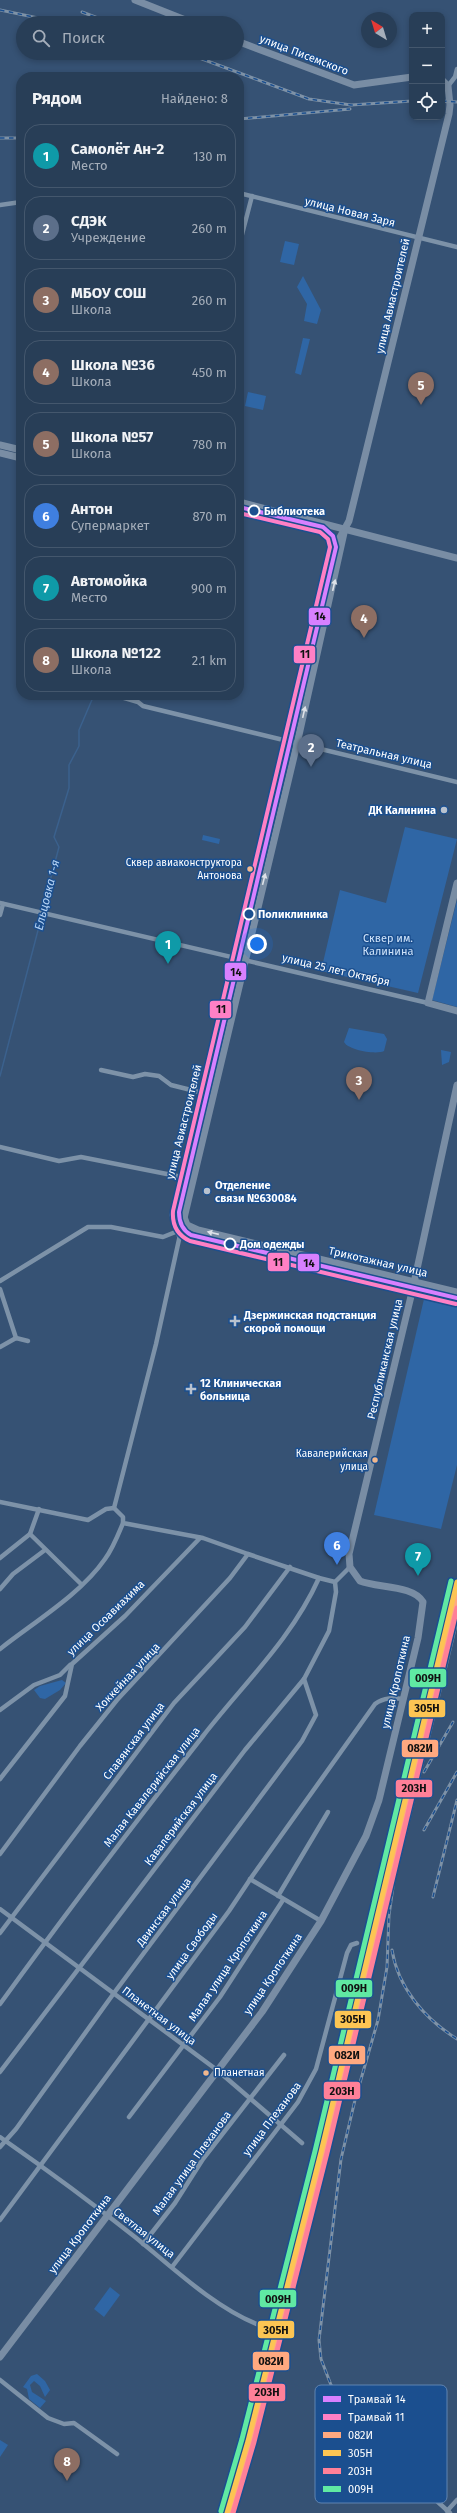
<!DOCTYPE html>
<html lang="ru">
<meta charset="utf-8">
<style>
:root{--surface:#283e57;--page:#344961;--text:#f1f3f6;--muted:#a5aeba;--line:#44576d;--accent:#8abfa5}
body{margin:0;font-family:"Fira Sans",sans-serif;background:var(--page);color:var(--text)}
.controls{position:absolute;right:12px;top:12px;display:grid;overflow:hidden;border-radius:8px;box-shadow:0 2px 6px #0003}
.controls button{width:36px;height:36px;display:grid;place-items:center;padding:0;border:0;border-bottom:1px solid var(--line);background:var(--surface);color:var(--text);font:20px sans-serif}
.compass{position:absolute;left:361px;top:12px;width:36px;height:36px;border-radius:50%;background:var(--surface);box-shadow:0 2px 6px #0003;rotate:322deg}
.you{position:absolute;left:257px;top:944px;width:14px;height:14px;margin:-10px;border:3px solid #fff;border-radius:50%;background:#1a73e8;box-shadow:0 0 0 6px #1a73e833}
.badge{display:grid;place-items:center;width:26px;height:26px;border-radius:50%;background:var(--accent);color:#fff;font-size:13px;font-weight:700}
.pin{position:absolute;translate:-50% -33px;filter:drop-shadow(0 1px 2px #0008)}
.pin::after{content:'';position:absolute;top:21px;width:14px;height:12px;background:inherit;clip-path:polygon(0 0,100% 0,50% 100%)}
.list{margin:0;padding:0;list-style:none}
h2{display:flex;justify-content:space-between;align-items:center;height:52px;margin:0;padding:0 16px;font-size:17px}
h2 small{font-size:13px;font-weight:400;color:var(--muted)}
.list li{display:grid;grid-template-columns:26px 1fr auto;gap:12px;align-items:center;box-sizing:border-box;height:64px;margin:0 8px 8px;padding:0 8px;border:1px solid var(--line);border-radius:16px}
.list b{display:block;font-size:15px;white-space:nowrap}
.list p{margin:0;font-size:13px;white-space:nowrap;color:var(--muted)}
.list em{font-size:13px;font-style:normal;color:var(--muted)}
.icon{flex:none;width:22px;height:22px;fill:none;stroke:currentColor;stroke-width:2;stroke-linecap:round;stroke-linejoin:round}
.map{position:relative;flex:none;width:457px;height:2513px;overflow:hidden}
.search{position:absolute;background:var(--surface);box-shadow:0 2px 6px #0003;left:16px;top:16px;width:228px;height:44px;display:flex;align-items:center;gap:10px;box-sizing:border-box;padding:0 14px;border-radius:22px;color:var(--muted);font-size:15px}
.panel{position:absolute;background:var(--surface);box-shadow:0 2px 6px #0003;left:16px;top:72px;width:228px;height:628px;border-radius:16px}
.map>svg:first-child{display:block}
</style>
<div class="map">
<svg width="457" height="2513" viewBox="0 0 457 2513">
<rect width="100%" height="100%" fill="#365274"/>
<g fill="#2f66a5">
<path d="M285 241 299 244 294 265 280 262Z"/>
<path d="M303 276 321 310 317 324 304 321 307 304 297 287Z"/>
<path d="M303 338 310 339 301 375 295 373Z"/>
<path d="M248 392 266 396 263 410 245 406Z"/>
<path d="M405 827 457 839 418 993 321 971 340 890 386 903Z"/>
<path d="M203 835 220 839 219 844 202 840Z"/>
<path d="M457 900V1007L432 1000Z"/>
<path d="M349 1028 384 1034 387 1039 384 1051C376 1055 348 1050 344 1042Z"/>
<path d="M441 1050 451 1052 449 1062 442 1065Z"/>
<path d="M424 1299 457 1307V1465L441 1529 374 1515Z"/>
<path d="M62 1680 66 1683 60 1690 45 1699 40 1698 34 1690 40 1686Z"/>
<path d="M110 2287 120 2295 104 2317 94 2309Z"/>
<path d="M37 2374 45 2381 50 2390 45 2397 40 2386 34 2381 30 2385 32 2392 46 2401 40 2408 29 2399 27 2389 23 2387 31 2376Z"/>
<path d="M0 2440 8 2445 0 2457Z"/>
</g>
<g fill="none" stroke-linecap="round" stroke-linejoin="round">
<g stroke="#3b618d" stroke-width="1.5">
<path d="M42 911 59 847 54 837 69 788V765L79 746V730L94 695"/>
<path d="M0 1076 42 915"/>
</g>
<g stroke="#7d92a8" stroke-width="4.5">
<path d="M448 86 455 77 457 69"/>
<path d="M239 193 457 247"/>
<path d="M0 205 21 202"/>
<path d="M239 246 252 196"/>
<path d="M121 697 138 702 143 706 457 782"/>
<path d="M0 903 428 1003"/>
<path d="M0 915 3 904"/>
<path d="M101 1070 133 1077 145 1074 159 1076 171 1085 203 1093"/>
<path d="M0 1147 59 1161 81 1157 182 1177"/>
<path d="M0 1281 88 1227H111L163 1237 178 1231"/>
<path d="M0 1289 16 1338"/>
<path d="M16 1338 28 1341"/>
<path d="M0 1347 16 1338"/>
<path d="M0 1502 88 1520 106 1509 114 1508 123 1517V1523L203 1538 248 1554"/>
<path d="M114 1508 156 1344 180 1235"/>
<path d="M39 1509 30 1534 81 1584"/>
<path d="M0 1558 30 1534"/>
<path d="M0 1589 13 1574 45 1550"/>
<path d="M0 1649C34 1622 80 1595 105 1559 113 1548 118 1535 123 1523"/>
<path d="M0 1710 34 1685 60 1675 70 1665"/>
<path d="M0 1779 65 1696 72 1664 125 1616 200 1538"/>
<path d="M0 1854 80 1746 117 1700 230 1578 248 1554 319 1578"/>
<path d="M250 1879 321 1921"/>
<path d="M278 1896 328 1812"/>
<path d="M0 1909 217 2070 302 2143"/>
<path d="M0 1933 174 1703 245 1627 290 1567"/>
<path d="M0 2004C66 1913 134 1824 203 1736 244 1683 291 1640 319 1578L335 1582"/>
<path d="M0 2072 245 1750 304 1679 329 1631 336 1592 335 1582 350 1567"/>
<path d="M129 2117 220 1997 283 1900"/>
<path d="M0 2137C46 2169 91 2202 135 2237 172 2267 215 2308 259 2325"/>
<path d="M0 2147 16 2129 114 1993 302 1741 316 1715 304 1679"/>
<path d="M0 2220 229 1911 253 1875 375 1704C384 1697 394 1698 404 1699"/>
<path d="M143 2244 175 2203 203 2159 284 2055"/>
<path d="M172 2267 298 2102 316 2069 347 1953 351 1945 357 1943"/>
<path d="M0 2380 48 2418 64 2424 74 2423 117 2454"/>
<path d="M366 2437 450 2513"/>
<path d="M447 2511 457 2500"/>
</g>
<g stroke="#798da4" stroke-width="7">
<path d="M135 0 193 23"/>
<path d="M237 41 354 85 412 77"/>
<path d="M442 80 448 86 450 105 449 114 349 521 333 550 173 1215 178 1231 191 1240 457 1302"/>
<path d="M0 445 21 450"/>
<path d="M0 453 21 458"/>
<path d="M239 502 457 558"/>
<path d="M239 510 323 531 332 538 333 548"/>
<path d="M457 883 428 1003 457 1011"/>
<path d="M184 1217 187 1225 198 1230 457 1292"/>
<path d="M180 1235 297 744 344 533"/>
<path d="M0 2357 262 2012 321 1921 366 1836 379 1800 418 1638 423 1602C414 1585 377 1588 360 1581L350 1567 349 1554 412 1292 457 1085"/>
</g>
<g stroke="#7e92a7" stroke-width="3">
<g id="rail">
<path d="M0 10 62 23"/>
<path d="M82 12 111 23"/>
<path d="M186 53 309 99 351 105 412 101"/>
<path d="M442 101 457 102"/>
<path d="M239 119 350 109"/>
<path d="M0 138H21"/>
<path d="M424 1772 453 1722"/>
<path d="M424 1830 457 1772"/>
<path d="M433 1897 457 1800"/>
<path d="M392 1950C398 1988 425 2019 457 2039"/>
<path d="M366 2422 331 2385 321 2359 319 2340 341 2159 355 2100 378 2020 387 1967 389 1915 394 1880 457 1621"/>
</g>
</g>
<use href="#rail" stroke="#1b4f8f" stroke-width="1.5" stroke-dasharray="4.5" stroke-linecap="butt"/>
<g stroke="#1b4f8f" stroke-width="8">
<path id="rail-1" d="M230 2513 249 2449 324 2152 457 1595"/>
</g>
<g stroke="#1b4f8f" stroke-width="8">
<path id="rail-2" d="M227 2513 248 2441 321 2152 457 1582"/>
</g>
<g stroke="#1b4f8f" stroke-width="8">
<path id="rail-3" d="M233 2513 254 2442 327 2153 457 1608"/>
</g>
<g stroke="#1b4f8f" stroke-width="8">
<path id="rail-4" d="M221 2511 242 2439 315 2151 451 1581"/>
</g>
<use href="#rail-1" stroke="#ffa980" stroke-width="5"/>
<use href="#rail-2" stroke="#fcc553" stroke-width="5"/>
<use href="#rail-3" stroke="#ff8098" stroke-width="5"/>
<use href="#rail-4" stroke="#60e9a3" stroke-width="5"/>
<g stroke="#1b4f8f" stroke-width="7">
<path id="tram-1" d="M239 507 323 527 333 536 336 547 179 1212C179 1222 182 1230 191 1235L457 1298"/>
</g>
<g stroke="#1b4f8f" stroke-width="7">
<path id="tram-2" d="M239 513 320 532 328 539 330 547 173 1211C172 1224 177 1235 190 1241L456 1304"/>
</g>
<use href="#tram-1" stroke="#d880ff" stroke-width="4"/>
<use href="#tram-2" stroke="#ff80c5" stroke-width="4"/>
</g>
<defs><path id="oneway-solid" d="M-6-.8H1V-3.2L6.5 0L1 3.2V.8H-6Z"/></defs>
<g fill="#dee2e8">
<use href="#oneway-solid" transform="translate(334 585) rotate(-77)"/>
<use href="#oneway-solid" transform="translate(304 712) rotate(-77)"/>
<use href="#oneway-solid" transform="translate(264 879) rotate(-76)"/>
<use href="#oneway-solid" transform="translate(213 1233) rotate(-167)"/>
</g>
<g fill="#1b4f8f" stroke="#fff" stroke-width="2">
<circle cx="254" cy="511" r="5.5"/>
<circle cx="249" cy="914" r="5.5"/>
<circle cx="230" cy="1244" r="5.5"/>
</g>
<g fill="#b9c2ce" stroke="#1b4f8f" stroke-width="1.5">
<circle cx="444" cy="810" r="4"/>
<circle cx="207" cy="1191" r="4"/>
<path d="M233 1315h4v4h4v4h-4v4h-4v-4h-4v-4h4z"/>
<path d="M189 1383h4v4h4v4h-4v4h-4v-4h-4v-4h4z"/>
</g>
<g fill="#f1b78d" stroke="#1b4f8f" stroke-width="1.5">
<circle cx="250" cy="869" r="3.5"/>
<circle cx="375" cy="1460" r="3.5"/>
<circle cx="206" cy="2073" r="3.5"/>
</g>
<g text-anchor="middle" dominant-baseline="central" stroke-width="3" stroke-linejoin="round" paint-order="stroke">
<g font-size="10" fill="#fff" stroke="#1b4f8f" text-anchor="end">
<text x="242" y="863">Сквер авиаконструктора<tspan x="242" dy="13">Антонова</tspan></text>
<text x="368" y="1454">Кавалерийская<tspan x="368" dy="13">улица</tspan></text>
<text x="214" y="2073" text-anchor="start">Планетная</text>
</g>
<g font-size="11" fill="#fff" stroke="#1b4f8f">
<text transform="translate(304 55) rotate(21)">улица Писемского</text>
<text transform="translate(350 212) rotate(14)">улица Новая Заря</text>
<text transform="translate(393 296) rotate(-77)">улица Авиастроителей</text>
<text transform="translate(384 754) rotate(13)">Театральная улица</text>
<text transform="translate(336 970) rotate(13)">улица 25 лет Октября</text>
<text transform="translate(184 1122) rotate(-76)">улица Авиастроителей</text>
<text transform="translate(378 1262) rotate(13)">Трикотажная улица</text>
<text transform="translate(385 1359) rotate(-77)">Республиканская улица</text>
<text transform="translate(106 1618) rotate(-44)">улица Осоавиахима</text>
<text transform="translate(128 1677) rotate(-47)">Хоккейная улица</text>
<text transform="translate(396 1682) rotate(-77)">улица Кропоткина</text>
<text transform="translate(134 1741) rotate(-53)">Славянская улица</text>
<text transform="translate(152 1787) rotate(-52)">Малая Кавалерийская улица</text>
<text transform="translate(181 1819) rotate(-53)">Кавалерийская улица</text>
<text transform="translate(164 1912) rotate(-53)">Двинская улица</text>
<text transform="translate(192 1946) rotate(-54)">улица Свободы</text>
<text transform="translate(228 1966) rotate(-56)">Малая улица Кропоткина</text>
<text transform="translate(273 1974) rotate(-56)">улица Кропоткина</text>
<text transform="translate(159 2016) rotate(37)">Планетная улица</text>
<text transform="translate(272 2119) rotate(-53)">улица Плеханова</text>
<text transform="translate(192 2163) rotate(-54)">Малая улица Плеханова</text>
<text transform="translate(144 2233) rotate(38)">Светлая улица</text>
<text transform="translate(80 2234) rotate(-53)">улица Кропоткина</text>
</g>
<g font-size="11" font-weight="bold" fill="#fff" stroke="#1b4f8f" text-anchor="start">
<text x="264" y="511">Библиотека</text>
<text x="258" y="914">Поликлиника</text>
<text x="240" y="1244">Дом одежды</text>
</g>
<g font-size="11" font-weight="bold" fill="#fff" stroke="#1b4f8f" text-anchor="start">
<text x="436" y="810" text-anchor="end">ДК Калинина</text>
<text x="215" y="1185">Отделение<tspan x="215" dy="13">связи №630084</tspan></text>
<text x="244" y="1315">Дзержинская подстанция<tspan x="244" dy="13">скорой помощи</tspan></text>
<text x="200" y="1383">12 Клиническая<tspan x="200" dy="13">больница</tspan></text>
</g>
<g font-size="11" fill="#cfe3fa" stroke="#1b4f8f">
<text x="388" y="938">Сквер им.<tspan x="388" dy="13">Калинина</tspan></text>
</g>
<g font-size="12" font-style="italic" fill="#b5d3f5" stroke="#1b4f8f">
<text transform="translate(47 895) rotate(-76)">Ельцовка 1-я</text>
</g>
</g>
<rect x="315" y="2385" width="132" height="118" rx="6" fill="#1b4f8f" stroke="#5f84b1" stroke-width="1"/>
<rect x="323" y="2396" width="18" height="6" fill="#d880ff"/>
<rect x="323" y="2414" width="18" height="6" fill="#ff80c5"/>
<rect x="323" y="2432" width="18" height="6" fill="#ffa980"/>
<rect x="323" y="2450" width="18" height="6" fill="#fcc553"/>
<rect x="323" y="2468" width="18" height="6" fill="#ff8098"/>
<rect x="323" y="2486" width="18" height="6" fill="#60e9a3"/>
<g font-size="11" fill="#fff">
<text x="348" y="2403">Трамвай 14</text>
<text x="348" y="2421">Трамвай 11</text>
<text x="348" y="2439">082И</text>
<text x="348" y="2457">305Н</text>
<text x="348" y="2475">203Н</text>
<text x="348" y="2493">009Н</text>
</g>
<g stroke="#1b4f8f" stroke-width="1.5">
<rect x="308" y="607" width="23" height="19" rx="4" fill="#d880ff"/>
<rect x="293" y="645" width="23" height="19" rx="4" fill="#ff80c5"/>
<rect x="224" y="962" width="23" height="19" rx="4" fill="#d880ff"/>
<rect x="209" y="1000" width="23" height="19" rx="4" fill="#ff80c5"/>
<rect x="267" y="1252" width="23" height="20" rx="4" fill="#ff80c5"/>
<rect x="297" y="1253" width="23" height="19" rx="4" fill="#d880ff"/>
<rect x="409" y="1668" width="38" height="20" rx="4" fill="#60e9a3"/>
<rect x="408" y="1699" width="38" height="19" rx="4" fill="#fcc553"/>
<rect x="401" y="1739" width="38" height="19" rx="4" fill="#ffa980"/>
<rect x="395" y="1779" width="38" height="19" rx="4" fill="#ff8098"/>
<rect x="335" y="1979" width="38" height="19" rx="4" fill="#60e9a3"/>
<rect x="334" y="2010" width="38" height="19" rx="4" fill="#fcc553"/>
<rect x="328" y="2045" width="38" height="20" rx="4" fill="#ffa980"/>
<rect x="323" y="2081" width="38" height="19" rx="4" fill="#ff8098"/>
<rect x="259" y="2289" width="38" height="19" rx="4" fill="#60e9a3"/>
<rect x="257" y="2320" width="38" height="19" rx="4" fill="#fcc553"/>
<rect x="252" y="2351" width="38" height="20" rx="4" fill="#ffa980"/>
<rect x="248" y="2383" width="38" height="19" rx="4" fill="#ff8098"/>
</g>
<g font-size="11" text-anchor="middle" font-weight="bold" fill="#111">
<text x="320" y="620">14</text>
<text x="305" y="658">11</text>
<text x="236" y="976">14</text>
<text x="221" y="1013">11</text>
<text x="278" y="1266">11</text>
<text x="309" y="1267">14</text>
<text x="428" y="1682">009Н</text>
<text x="427" y="1712">305Н</text>
<text x="420" y="1752">082И</text>
<text x="414" y="1792">203Н</text>
<text x="354" y="1992">009Н</text>
<text x="353" y="2023">305Н</text>
<text x="347" y="2059">082И</text>
<text x="342" y="2095">203Н</text>
<text x="278" y="2303">009Н</text>
<text x="276" y="2334">305Н</text>
<text x="271" y="2365">082И</text>
<text x="267" y="2396">203Н</text>
</g>
</svg>
<div class="controls">
<button>+</button>
<button>−</button>
<button><svg class="icon" aria-label="locate" viewBox="0 0 24 24"><circle cx="12" cy="12" r="6"/><path d="M12 2v4M12 18v4M2 12h4M18 12h4"/></svg></button>
</div>
<svg class="compass" viewBox="-18 -18 36 36"><path d="M0-13l5 13h-10z" fill="#e53935"/><path d="M0 13l5-13h-10z" fill="#a5aeba"/></svg>
<div class="you"></div>
<div class="pin badge" style="left:168px;top:964px;background:#0f9aa8">1</div>
<div class="pin badge" style="left:311px;top:767px;background:#5c6f8a">2</div>
<div class="pin badge" style="left:359px;top:1100px;background:#8d6e63">3</div>
<div class="pin badge" style="left:364px;top:638px;background:#8d6e63">4</div>
<div class="pin badge" style="left:421px;top:405px;background:#8d6e63">5</div>
<div class="pin badge" style="left:337px;top:1565px;background:#3f7fe0">6</div>
<div class="pin badge" style="left:418px;top:1576px;background:#0f9aa8">7</div>
<div class="pin badge" style="left:67px;top:2481px;background:#8d6e63">8</div>
<div class="search"><svg class="icon" aria-label="search" viewBox="0 0 24 24"><circle cx="10" cy="10" r="6"/><path d="M15 15l6 6"/></svg>Поиск</div>
<section class="panel">
<h2>Рядом<small>Найдено: 8</small></h2>
<ul class="list">
<li><span class="badge" style="background:#0f9aa8">1</span><div><b>Самолёт Ан-2</b><p>Место</p></div><em>130 m</em></li>
<li><span class="badge" style="background:#5c6f8a">2</span><div><b>СДЭК</b><p>Учреждение</p></div><em>260 m</em></li>
<li><span class="badge" style="background:#8d6e63">3</span><div><b>МБОУ СОШ</b><p>Школа</p></div><em>260 m</em></li>
<li><span class="badge" style="background:#8d6e63">4</span><div><b>Школа №36</b><p>Школа</p></div><em>450 m</em></li>
<li><span class="badge" style="background:#8d6e63">5</span><div><b>Школа №57</b><p>Школа</p></div><em>780 m</em></li>
<li><span class="badge" style="background:#3f7fe0">6</span><div><b>Антон</b><p>Супермаркет</p></div><em>870 m</em></li>
<li><span class="badge" style="background:#0f9aa8">7</span><div><b>Автомойка</b><p>Место</p></div><em>900 m</em></li>
<li><span class="badge" style="background:#8d6e63">8</span><div><b>Школа №122</b><p>Школа</p></div><em>2.1 km</em></li>
</ul>
</section>
</div>
